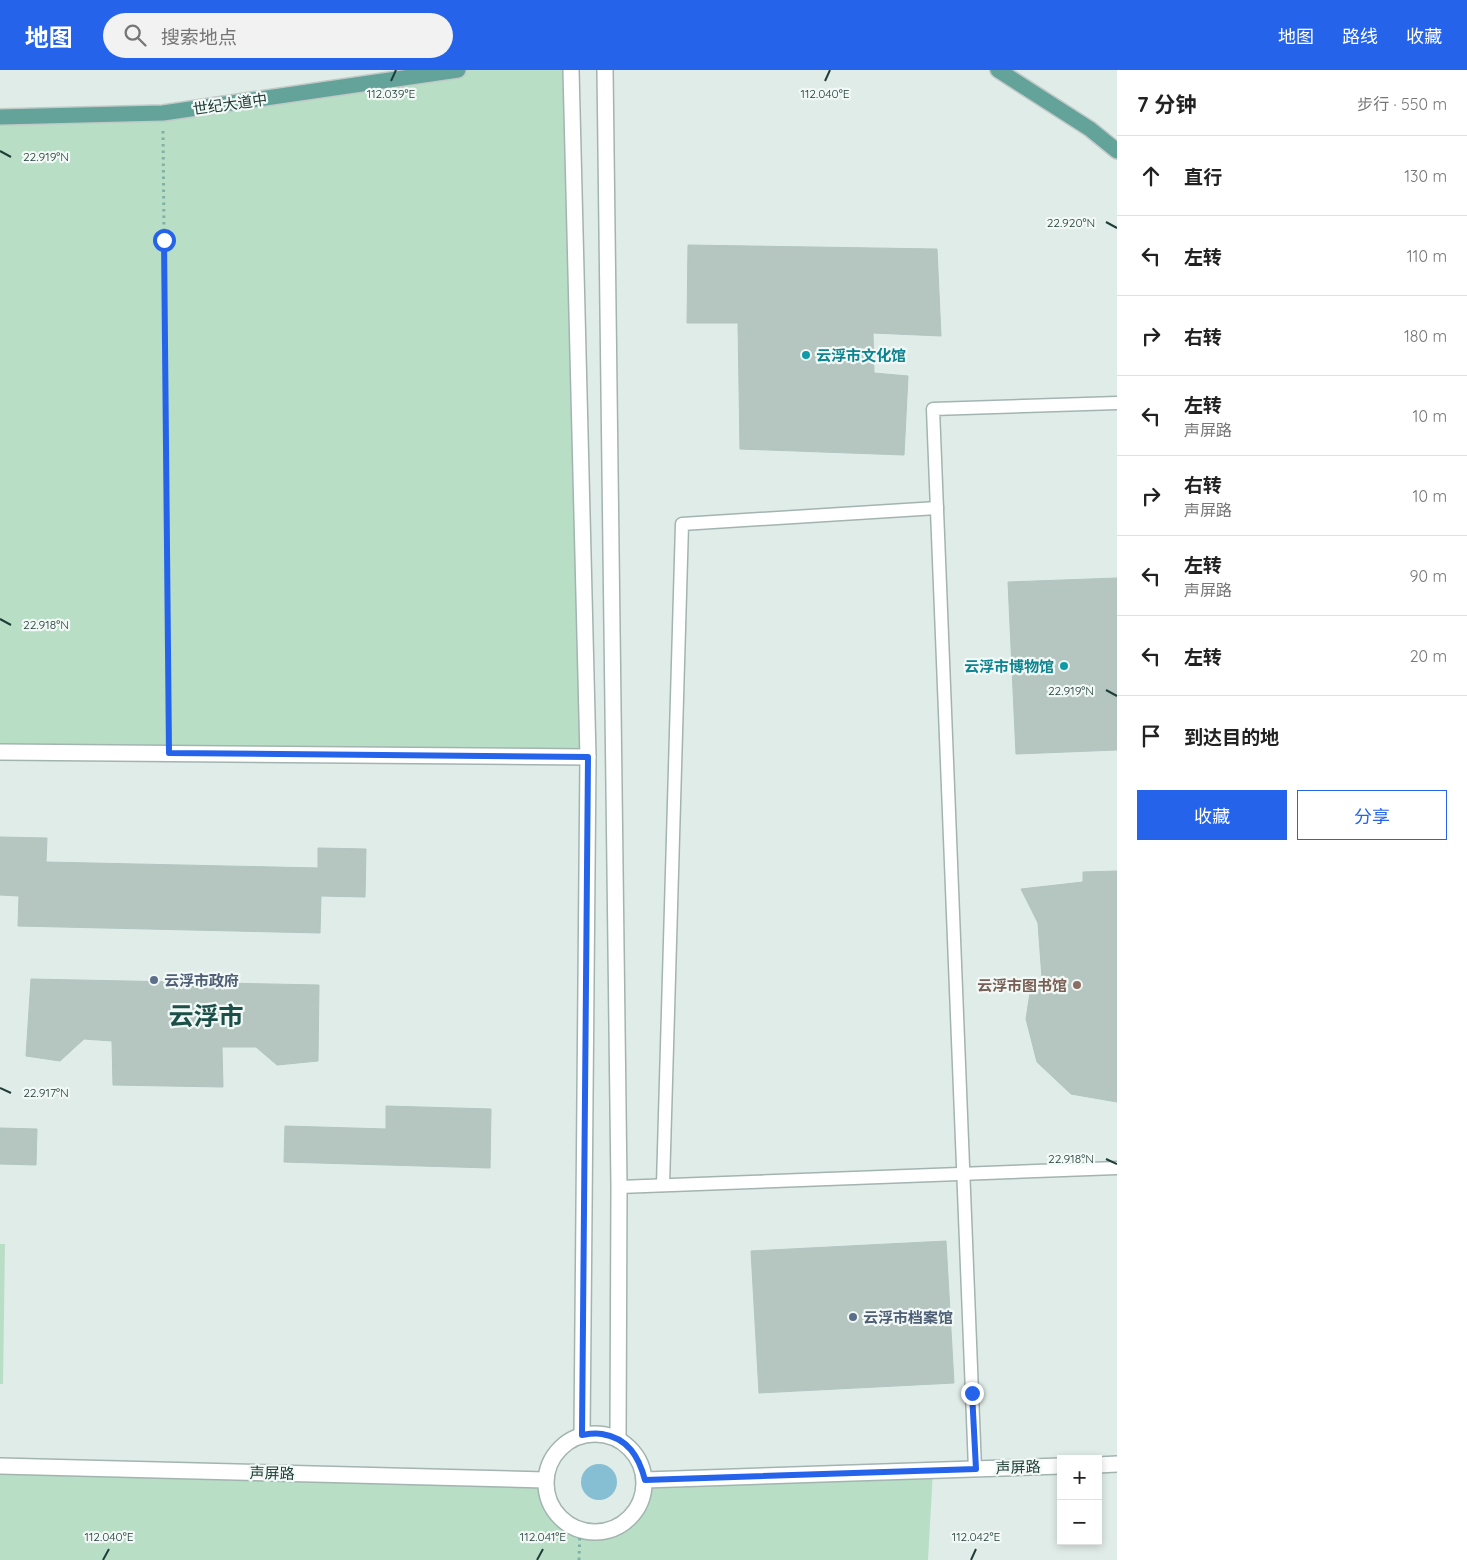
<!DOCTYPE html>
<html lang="zh">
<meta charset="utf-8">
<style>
:root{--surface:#fff;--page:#f2f2f2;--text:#222;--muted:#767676;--line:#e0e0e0;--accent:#2563eb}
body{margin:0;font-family:Quicksand,"Noto Sans SC",sans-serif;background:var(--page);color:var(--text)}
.controls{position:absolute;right:15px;bottom:15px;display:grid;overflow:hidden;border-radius:0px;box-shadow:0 2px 8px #0003}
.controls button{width:45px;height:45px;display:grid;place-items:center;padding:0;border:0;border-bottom:1px solid var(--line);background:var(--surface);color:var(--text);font:25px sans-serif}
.stop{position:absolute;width:15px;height:15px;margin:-11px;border:4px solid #2563eb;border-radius:50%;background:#fff}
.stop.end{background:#2563eb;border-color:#fff;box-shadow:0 1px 5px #0008}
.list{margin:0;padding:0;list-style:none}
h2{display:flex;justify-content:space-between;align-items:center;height:65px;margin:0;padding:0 20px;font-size:21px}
h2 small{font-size:16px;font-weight:400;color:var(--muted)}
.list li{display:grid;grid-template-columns:32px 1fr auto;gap:15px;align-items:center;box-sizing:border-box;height:80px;padding:0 20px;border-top:1px solid var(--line)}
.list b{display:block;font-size:19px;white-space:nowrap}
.list p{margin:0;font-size:16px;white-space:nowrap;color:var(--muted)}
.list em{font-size:16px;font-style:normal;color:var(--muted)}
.actions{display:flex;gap:10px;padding:15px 20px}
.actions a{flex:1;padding:11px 0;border:1px solid var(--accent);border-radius:0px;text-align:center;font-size:18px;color:var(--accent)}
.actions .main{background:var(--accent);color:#fff}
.icon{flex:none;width:28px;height:28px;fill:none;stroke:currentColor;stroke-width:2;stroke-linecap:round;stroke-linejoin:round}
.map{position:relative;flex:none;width:1117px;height:1490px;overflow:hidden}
header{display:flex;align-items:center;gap:30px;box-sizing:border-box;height:70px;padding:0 25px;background:var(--accent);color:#fff}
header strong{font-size:24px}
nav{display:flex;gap:28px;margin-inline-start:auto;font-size:18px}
.search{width:350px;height:45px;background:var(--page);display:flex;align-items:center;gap:12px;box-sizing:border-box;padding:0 18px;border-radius:28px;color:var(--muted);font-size:19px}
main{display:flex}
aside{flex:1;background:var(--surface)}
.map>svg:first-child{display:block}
</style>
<header>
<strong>地图</strong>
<div class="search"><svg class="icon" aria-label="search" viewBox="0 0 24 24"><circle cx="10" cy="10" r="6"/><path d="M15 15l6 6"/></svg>搜索地点</div>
<nav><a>地图</a><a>路线</a><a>收藏</a></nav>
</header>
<main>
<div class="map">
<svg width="1117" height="1490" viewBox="0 0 1117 1490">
<rect width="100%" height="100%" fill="#e0ece8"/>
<g fill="#b8dec6">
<path d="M458 0H571L588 687 0 682V47L163 43Z"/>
<path d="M0 1174H5L3 1314H0Z"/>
<path d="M0 1396 545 1410C546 1420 547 1430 552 1439 564 1457 589 1467 610 1460 613 1459 617 1456 620 1455 623 1453 627 1451 630 1449 640 1438 644 1424 645 1410L933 1400 928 1490H0Z"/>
</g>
<circle fill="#86bed3" cx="599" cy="1412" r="18"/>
<g fill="#b5c6c1" stroke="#b2c5c0">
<path d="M688 175 937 179 941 266 873 263 874 303 908 306 904 385 740 379 738 253H687Z"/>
<path d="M1117 508V680L1016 684 1008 512Z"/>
<path d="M0 767 47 768 46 792 318 798V778L366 779 365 827 321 826 320 863 18 856 19 826 0 825Z"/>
<path d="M1117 801V1032L1071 1024 1037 992 1026 949 1030 923 1042 908 1038 853 1021 819 1083 812V802Z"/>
<path d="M31 909 319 915 318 991 277 995 256 977H222L223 1017 113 1015 112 971 84 969 60 991 26 986Z"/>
<path d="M386 1036 491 1039 490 1098 284 1092 285 1056 386 1059Z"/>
<path d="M0 1058 37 1059 36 1095 0 1094Z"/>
<path d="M946 1171 954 1313 759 1323 751 1181Z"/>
</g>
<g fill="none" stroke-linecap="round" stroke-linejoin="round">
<g stroke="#a3b4b0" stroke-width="15">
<g id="lane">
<path d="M663 1115 682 454 937 438"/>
<path d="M619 1117 1117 1098"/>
<path d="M975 1399 933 339 1117 333"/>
</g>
</g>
<g stroke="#a3b4b0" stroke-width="18">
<g id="street">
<path d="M571 0 588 687 582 1365"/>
<path d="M605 0 619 1117 618 1369"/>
<path d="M0 682 588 687"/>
<circle cx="595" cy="1413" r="49"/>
<path d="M1098 1395 1117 1394"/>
<path d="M0 1396 545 1410"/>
<path d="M645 1410 1061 1396"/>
</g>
</g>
<g stroke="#c1c9c7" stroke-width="18">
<g id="primary">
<path d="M998 0 1090 59 1117 81"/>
<path d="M0 47 163 43 458 0"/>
</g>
</g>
<g stroke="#80b0a6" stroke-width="3" stroke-dasharray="2.5 4" stroke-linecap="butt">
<path d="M163 61 169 665"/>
<path d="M579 1490 580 1460"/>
</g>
<use href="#lane" stroke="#fff" stroke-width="12"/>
<use href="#street" stroke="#fff" stroke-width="15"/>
<use href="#primary" stroke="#63a399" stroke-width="15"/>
</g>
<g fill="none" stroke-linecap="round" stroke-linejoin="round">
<path stroke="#2563eb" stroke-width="6" d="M164 170 169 683 588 687 582 1365C588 1364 596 1363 602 1364 628 1368 639 1387 645 1410L976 1399 972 1323"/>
</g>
<path fill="none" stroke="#203d38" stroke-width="2" d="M391 11 396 0M825 11 830 0M0 81 11 87M1106 152 1117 158M0 549 11 555M1106 620 1117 626M0 1018 11 1023M1106 1089 1117 1094M103 1490 109 1479M537 1490 543 1479M971 1490 976 1479"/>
<g fill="#0f9aa8" stroke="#f1f8f5" stroke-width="2">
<circle cx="806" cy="285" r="5"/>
<circle cx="1064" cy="596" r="5"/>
</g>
<g fill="#5c6f8a" stroke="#f1f8f5" stroke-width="2">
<circle cx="154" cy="910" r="5"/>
<circle cx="853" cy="1247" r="5"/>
</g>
<circle fill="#8d6e63" stroke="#f1f8f5" stroke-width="2" cx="1077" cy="915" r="5"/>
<g text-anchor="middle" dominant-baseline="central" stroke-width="4.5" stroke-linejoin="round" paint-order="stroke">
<g font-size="15" fill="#203d38" stroke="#f1f8f5">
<text transform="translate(230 34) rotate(-8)">世纪大道中</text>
<text transform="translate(1018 1397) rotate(-2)">声屏路</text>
<text transform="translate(272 1403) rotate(1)">声屏路</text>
</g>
<g font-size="15" font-weight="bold" fill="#0d838f" stroke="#f1f8f5" text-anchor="start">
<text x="816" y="285">云浮市文化馆</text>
<text x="1054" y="596" text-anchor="end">云浮市博物馆</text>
</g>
<g font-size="15" font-weight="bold" fill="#4e5e75" stroke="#f1f8f5" text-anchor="start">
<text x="164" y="910">云浮市政府</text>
<text x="863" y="1247">云浮市档案馆</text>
</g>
<g font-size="15" font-weight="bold" fill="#785e54" stroke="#f1f8f5" text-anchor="end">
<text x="1067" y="915">云浮市图书馆</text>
</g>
<g font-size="25" font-weight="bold" fill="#1c4f48" stroke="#f1f8f5">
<text x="206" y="945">云浮市</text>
</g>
</g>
<g font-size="12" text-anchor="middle" fill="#203d38" stroke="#f1f8f5" stroke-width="4.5" stroke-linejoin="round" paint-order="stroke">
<text x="391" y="28">112.039°E</text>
<text x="825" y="28">112.040°E</text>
<text x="46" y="91">22.919°N</text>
<text x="1071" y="157">22.920°N</text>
<text x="46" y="559">22.918°N</text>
<text x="1071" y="625">22.919°N</text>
<text x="46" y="1027">22.917°N</text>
<text x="1071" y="1093">22.918°N</text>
<text x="109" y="1471">112.040°E</text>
<text x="543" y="1471">112.041°E</text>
<text x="976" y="1471">112.042°E</text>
</g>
</svg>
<div class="controls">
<button>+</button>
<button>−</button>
</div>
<div class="stop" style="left:164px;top:170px"></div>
<div class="stop end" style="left:972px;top:1323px"></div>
</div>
<aside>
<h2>7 分钟<small>步行 · 550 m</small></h2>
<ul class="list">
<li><svg class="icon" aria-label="ahead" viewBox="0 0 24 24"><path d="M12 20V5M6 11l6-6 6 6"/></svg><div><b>直行</b></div><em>130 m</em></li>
<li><svg class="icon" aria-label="left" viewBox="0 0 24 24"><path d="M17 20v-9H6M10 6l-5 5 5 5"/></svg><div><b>左转</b></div><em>110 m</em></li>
<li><svg class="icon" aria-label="right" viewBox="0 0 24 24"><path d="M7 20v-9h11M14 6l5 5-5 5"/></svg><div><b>右转</b></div><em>180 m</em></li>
<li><svg class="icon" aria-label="left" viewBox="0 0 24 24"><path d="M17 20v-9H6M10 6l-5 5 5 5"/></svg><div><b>左转</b><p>声屏路</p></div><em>10 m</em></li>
<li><svg class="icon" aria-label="right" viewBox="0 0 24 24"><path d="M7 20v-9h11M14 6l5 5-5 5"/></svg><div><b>右转</b><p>声屏路</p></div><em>10 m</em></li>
<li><svg class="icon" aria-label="left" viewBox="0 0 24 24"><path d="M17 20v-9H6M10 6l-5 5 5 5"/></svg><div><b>左转</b><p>声屏路</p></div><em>90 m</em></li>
<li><svg class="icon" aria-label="left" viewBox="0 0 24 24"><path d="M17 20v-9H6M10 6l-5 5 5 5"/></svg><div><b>左转</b></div><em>20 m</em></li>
<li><svg class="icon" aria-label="arrive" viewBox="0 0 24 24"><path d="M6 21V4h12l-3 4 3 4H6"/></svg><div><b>到达目的地</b></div></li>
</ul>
<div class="actions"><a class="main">收藏</a><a>分享</a></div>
</aside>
</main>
